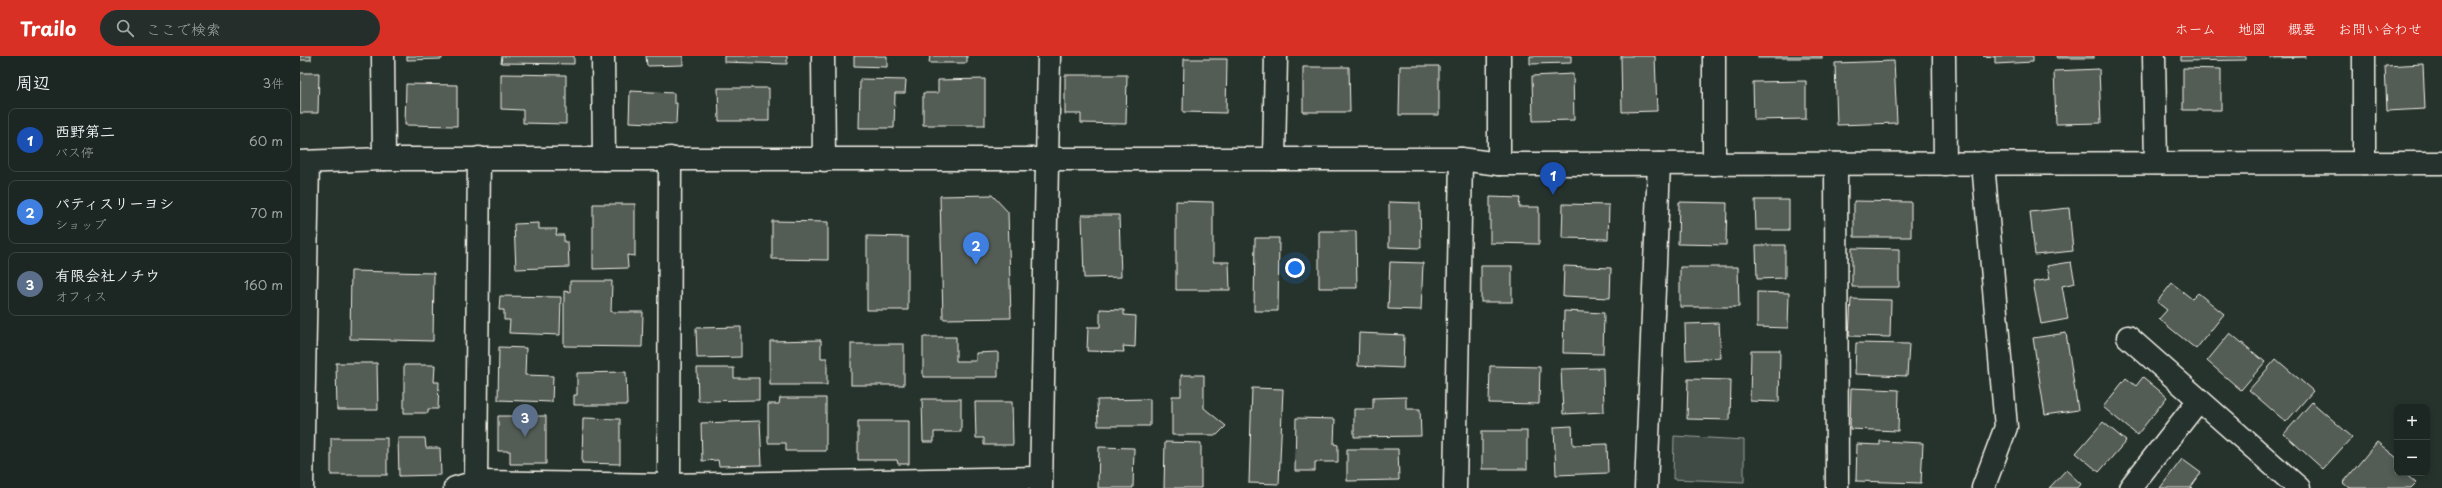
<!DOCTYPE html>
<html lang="ja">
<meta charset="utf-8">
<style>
:root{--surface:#1c2622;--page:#252e2a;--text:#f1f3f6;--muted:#a0a5a5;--line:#3a4340;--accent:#d93025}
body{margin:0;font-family:"Playpen Sans","Klee One",sans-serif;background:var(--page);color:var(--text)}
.controls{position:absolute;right:12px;bottom:12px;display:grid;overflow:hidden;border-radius:8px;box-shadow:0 2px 6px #0003}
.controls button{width:36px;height:36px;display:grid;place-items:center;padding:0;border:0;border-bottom:1px solid var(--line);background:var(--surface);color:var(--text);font:20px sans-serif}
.you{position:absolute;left:995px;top:212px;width:14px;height:14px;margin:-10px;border:3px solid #fff;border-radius:50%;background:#1a73e8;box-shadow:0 0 0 6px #1a73e833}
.badge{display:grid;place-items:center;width:26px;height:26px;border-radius:50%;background:var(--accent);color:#fff;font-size:13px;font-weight:700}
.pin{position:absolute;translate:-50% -33px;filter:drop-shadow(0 1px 2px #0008)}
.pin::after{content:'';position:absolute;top:21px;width:14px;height:12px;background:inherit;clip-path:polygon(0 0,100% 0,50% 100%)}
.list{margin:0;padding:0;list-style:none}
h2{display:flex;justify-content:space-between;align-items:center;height:52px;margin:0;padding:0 16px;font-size:17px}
h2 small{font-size:13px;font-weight:400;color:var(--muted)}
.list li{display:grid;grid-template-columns:26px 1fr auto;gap:12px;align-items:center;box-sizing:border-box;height:64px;margin:0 8px 8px;padding:0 8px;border:1px solid var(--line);border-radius:8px}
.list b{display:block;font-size:15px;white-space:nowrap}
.list p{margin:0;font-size:13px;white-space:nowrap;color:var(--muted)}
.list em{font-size:13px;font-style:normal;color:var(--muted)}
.icon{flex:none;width:22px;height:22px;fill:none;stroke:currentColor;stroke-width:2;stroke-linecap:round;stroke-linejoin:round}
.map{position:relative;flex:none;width:2142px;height:432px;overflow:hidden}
header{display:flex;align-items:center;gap:24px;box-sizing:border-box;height:56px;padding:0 20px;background:var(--accent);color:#fff}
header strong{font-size:19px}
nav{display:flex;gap:22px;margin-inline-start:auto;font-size:14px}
.search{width:280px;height:36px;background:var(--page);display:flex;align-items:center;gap:10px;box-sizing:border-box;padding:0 14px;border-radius:22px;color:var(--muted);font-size:15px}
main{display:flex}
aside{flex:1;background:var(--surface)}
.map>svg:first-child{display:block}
</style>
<header>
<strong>Trailo</strong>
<div class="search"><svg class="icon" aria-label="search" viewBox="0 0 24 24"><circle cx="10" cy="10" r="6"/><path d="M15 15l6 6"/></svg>ここで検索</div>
<nav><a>ホーム</a><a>地図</a><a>概要</a><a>お問い合わせ</a></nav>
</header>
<main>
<aside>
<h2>周辺<small>3件</small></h2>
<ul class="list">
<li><span class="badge" style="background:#1a4fb4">1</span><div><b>西野第二</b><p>バス停</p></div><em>60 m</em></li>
<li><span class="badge" style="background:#3f7fe0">2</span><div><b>パティスリーヨシ</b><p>ショップ</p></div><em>70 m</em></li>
<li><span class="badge" style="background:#5c6f8a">3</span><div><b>有限会社ノチウ</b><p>オフィス</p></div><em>160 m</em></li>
</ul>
</aside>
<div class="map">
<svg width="2142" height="432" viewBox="0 0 2142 432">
<rect width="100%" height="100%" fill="#26332d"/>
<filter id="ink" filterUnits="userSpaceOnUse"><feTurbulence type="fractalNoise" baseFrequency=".025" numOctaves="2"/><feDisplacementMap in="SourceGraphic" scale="8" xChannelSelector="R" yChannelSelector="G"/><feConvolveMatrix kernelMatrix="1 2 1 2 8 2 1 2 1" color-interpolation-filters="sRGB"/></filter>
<g filter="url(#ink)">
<path fill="#414b45" stroke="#9a9e96" d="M1374 380 1444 384V426L1373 423Z"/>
<g fill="#525c55" stroke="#f4f1e8">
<rect x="0" y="0" width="11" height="4"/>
<path d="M107 0H142V3L107 4Z"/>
<path d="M202 0H274V8L201 7Z"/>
<path d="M346 0H383V9L347 10Z"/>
<path d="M424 0H487V8L424 6Z"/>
<path d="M554 0H587V11L554 10Z"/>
<path d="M630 0H667V7H629Z"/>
<path d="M1230 0H1271V7L1230 8Z"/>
<path d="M1321 0H1355L1357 55 1322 56Z"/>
<rect x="1458" y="0" width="64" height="2"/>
<path d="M1683 0H1733V6L1695 8V1Z"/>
<rect x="1757" y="0" width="37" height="2"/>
<path d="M1881 0H1946V4L1881 5Z"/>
<path d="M1971 0H2006V1L1971 2Z"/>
<path d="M884 3H927L926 57 883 56Z"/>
<path d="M1594 5 1597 67 1537 69 1535 7Z"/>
<path d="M2123 8 2125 53 2087 55 2085 10Z"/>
<path d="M1100 10H1139V59H1099Z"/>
<path d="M1003 11H1049L1050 56H1003Z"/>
<path d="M1883 12 1921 13V54H1883Z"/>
<path d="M1799 13 1801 67 1756 68 1754 15Z"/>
<path d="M0 17H19L18 57H0Z"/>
<path d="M201 18 266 19V68L223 67V54L201 53Z"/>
<path d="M1273 18 1274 64 1233 65 1232 20Z"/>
<path d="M765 19H827L826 68 781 67V58H765Z"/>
<path d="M560 23 606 24 605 37H595L594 72H559Z"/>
<path d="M685 23V69H623V37H638V24Z"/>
<path d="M1506 25V63L1454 64 1453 26Z"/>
<path d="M106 28 157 29V70L105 69Z"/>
<path d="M418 32H469V65H419Z"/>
<path d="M330 35 374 37V47H377L376 68 329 66Z"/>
<path d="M692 139 708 156 711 262 643 263 640 140Z"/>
<path d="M1190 141 1220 142 1219 151H1239V188L1190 187Z"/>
<path d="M1455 144H1489V174H1456Z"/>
<path d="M876 145 913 146V206H929L930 234H876Z"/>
<path d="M1554 145 1611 146V181H1554Z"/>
<path d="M1089 146 1120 147 1121 192 1089 191Z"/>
<path d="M1379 146 1427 147 1426 189 1378 188Z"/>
<path d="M293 148H335V200L327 199 328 212 293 213Z"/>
<path d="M1263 148 1309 149 1308 183 1262 182Z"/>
<path d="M1769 152 1773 195 1735 199 1730 156Z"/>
<path d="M782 159H819L821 221 784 222Z"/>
<path d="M472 165 528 166V204L472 203Z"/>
<path d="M239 167V173H257L256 179H264V186H268L269 211 216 213 214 168Z"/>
<path d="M1019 175H1056L1057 232H1019Z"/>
<path d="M567 180 608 181V254H567Z"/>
<path d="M955 182H979L978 255H954Z"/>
<path d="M1456 189H1485V222L1457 223Z"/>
<path d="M1552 192 1599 193V231H1552Z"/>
<path d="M1090 206 1123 207 1121 254 1088 253Z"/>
<path d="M1771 206 1775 227 1762 230 1768 263 1741 268 1733 226 1750 223 1747 210Z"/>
<rect x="1181" y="210" width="31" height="36"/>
<path d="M1264 210 1311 212 1310 242 1263 240Z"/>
<path d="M1380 211H1438L1439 251H1380Z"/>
<path d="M51 215 134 217 133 285 50 283Z"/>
<path d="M270 225H312L311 256H343L342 291 264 290V235L270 236Z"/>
<path d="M1872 227 1892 243 1898 237 1924 258 1896 293 1859 263 1867 254 1857 246Z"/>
<path d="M1457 236 1489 237 1488 272 1457 271Z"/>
<path d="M200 240 261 241 260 279 209 277 210 264H204V254H199Z"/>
<path d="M1551 243 1591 244 1590 281 1549 280Z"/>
<path d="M800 253 824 254V259L836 260 835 291 823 290 824 296 787 295 788 271H800Z"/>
<path d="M1264 255 1304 257 1303 298 1263 297Z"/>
<path d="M1419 267 1421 302 1386 304 1385 268Z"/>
<path d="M441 271V301L397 302 396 272Z"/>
<path d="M1059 277 1104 279 1103 312 1058 310Z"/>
<path d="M1766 277 1778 354 1745 359 1733 282Z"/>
<path d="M1930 277 1965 306 1941 334 1907 305Z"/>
<path d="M623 281H656V305H676V297L698 296V321H623Z"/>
<path d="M521 284V302H527V329H470V285Z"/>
<path d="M1556 287 1609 288 1607 320 1555 318Z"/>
<rect x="551" y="288" width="53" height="41"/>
<path d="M199 291 226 292 225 319 253 320 252 346 198 344Z"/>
<path d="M1451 294H1480L1479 346 1450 345Z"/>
<path d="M1976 303 2013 335 1986 366 1949 334Z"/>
<path d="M36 307H77L78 354H37Z"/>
<path d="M104 309H135L134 326H139L138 353H128V357H104Z"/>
<path d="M1190 310 1240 311 1239 348 1189 347Z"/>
<path d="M397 312H434V322H459V344L398 345Z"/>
<path d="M1303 312 1304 356 1263 358 1261 313Z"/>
<path d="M326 316 327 349H274V339H277V317Z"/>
<path d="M881 319H904V352L926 370 917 379H872V340H881Z"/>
<path d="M1843 321 1867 341 1837 379 1803 351 1826 322 1836 330Z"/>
<path d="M1388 323 1431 324 1430 364 1387 363Z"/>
<path d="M952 332 983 333 979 428 949 427Z"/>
<path d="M1551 332 1599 334 1598 375 1550 373Z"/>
<path d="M1106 341V353H1120L1121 380 1054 381V353H1073V342Z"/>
<path d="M480 342H526V395H486V387H468V348H479Z"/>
<path d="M622 343H661V376H634V386H623Z"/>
<path d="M850 343V370H798L797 344Z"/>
<path d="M675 346H712L713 389H684V382H676Z"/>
<path d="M2012 346 2052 381 2023 413 1984 378Z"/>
<path d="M198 360H246V408H210V395H198Z"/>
<path d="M283 362 320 363V408L282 407Z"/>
<path d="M996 362 1035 363 1034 388 1038 389V406H1015V415H995Z"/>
<path d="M460 365 462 409 419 410 418 404 402 405 401 367Z"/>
<path d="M558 365H609V408H598L597 404H558Z"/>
<path d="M1803 366 1826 385 1799 416 1776 397Z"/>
<path d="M1272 370 1273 389 1307 388 1308 417 1256 419 1254 371Z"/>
<rect x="1182" y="375" width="45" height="38"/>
<rect x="31" y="382" width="56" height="37"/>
<path d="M98 382H125L126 392H140L141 419 99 420Z"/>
<path d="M1580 385 1623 387 1621 427 1556 425 1557 388 1580 389Z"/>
<path d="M865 386 901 387V432H864Z"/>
<path d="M2077 386 2097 402V417H2104L2116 427 2111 432H2049L2043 427Z"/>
<path d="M799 391 834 392 833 432H798Z"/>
<path d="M1047 393H1098L1099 424 1047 425Z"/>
<path d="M1882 403 1901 417 1891 431 1893 432H1860Z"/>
<path d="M1766 414 1781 428 1778 432H1749Z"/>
</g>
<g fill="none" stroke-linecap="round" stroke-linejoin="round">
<g stroke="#f4f1e8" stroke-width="25">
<g id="minor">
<path d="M83 0 84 103"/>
<path d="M303 0 304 103"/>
<path d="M523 0 524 104"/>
<path d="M1644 0 1645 108"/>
<path d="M1854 0 1856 107"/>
<path d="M974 103 976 0"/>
<path d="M0 106 84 103H1161L1199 108 2142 107"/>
<path d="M1683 107 1706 371 1683 432"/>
<path d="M2064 107V0"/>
<path d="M1199 108V0"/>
<path d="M1414 108V0"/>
<path d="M1536 108 1537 432"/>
<path d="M1828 281 1999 432"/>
<path d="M176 426 179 102"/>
<path d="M2 432 8 106"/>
<path d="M155 432 176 426 369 429 740 422"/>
<path d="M369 432 370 102"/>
<path d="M741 432 749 0"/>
<path d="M1155 432 1161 103"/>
<path d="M1346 432 1359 108"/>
<path d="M1830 432 1899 344"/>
</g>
</g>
<use href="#minor" stroke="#26332d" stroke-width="22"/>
</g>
</g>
</svg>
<div class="controls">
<button>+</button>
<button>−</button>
</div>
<div class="you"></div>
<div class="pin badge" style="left:1253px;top:139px;background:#1a4fb4">1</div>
<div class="pin badge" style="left:676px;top:209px;background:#3f7fe0">2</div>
<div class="pin badge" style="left:225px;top:381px;background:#5c6f8a">3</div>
</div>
</main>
